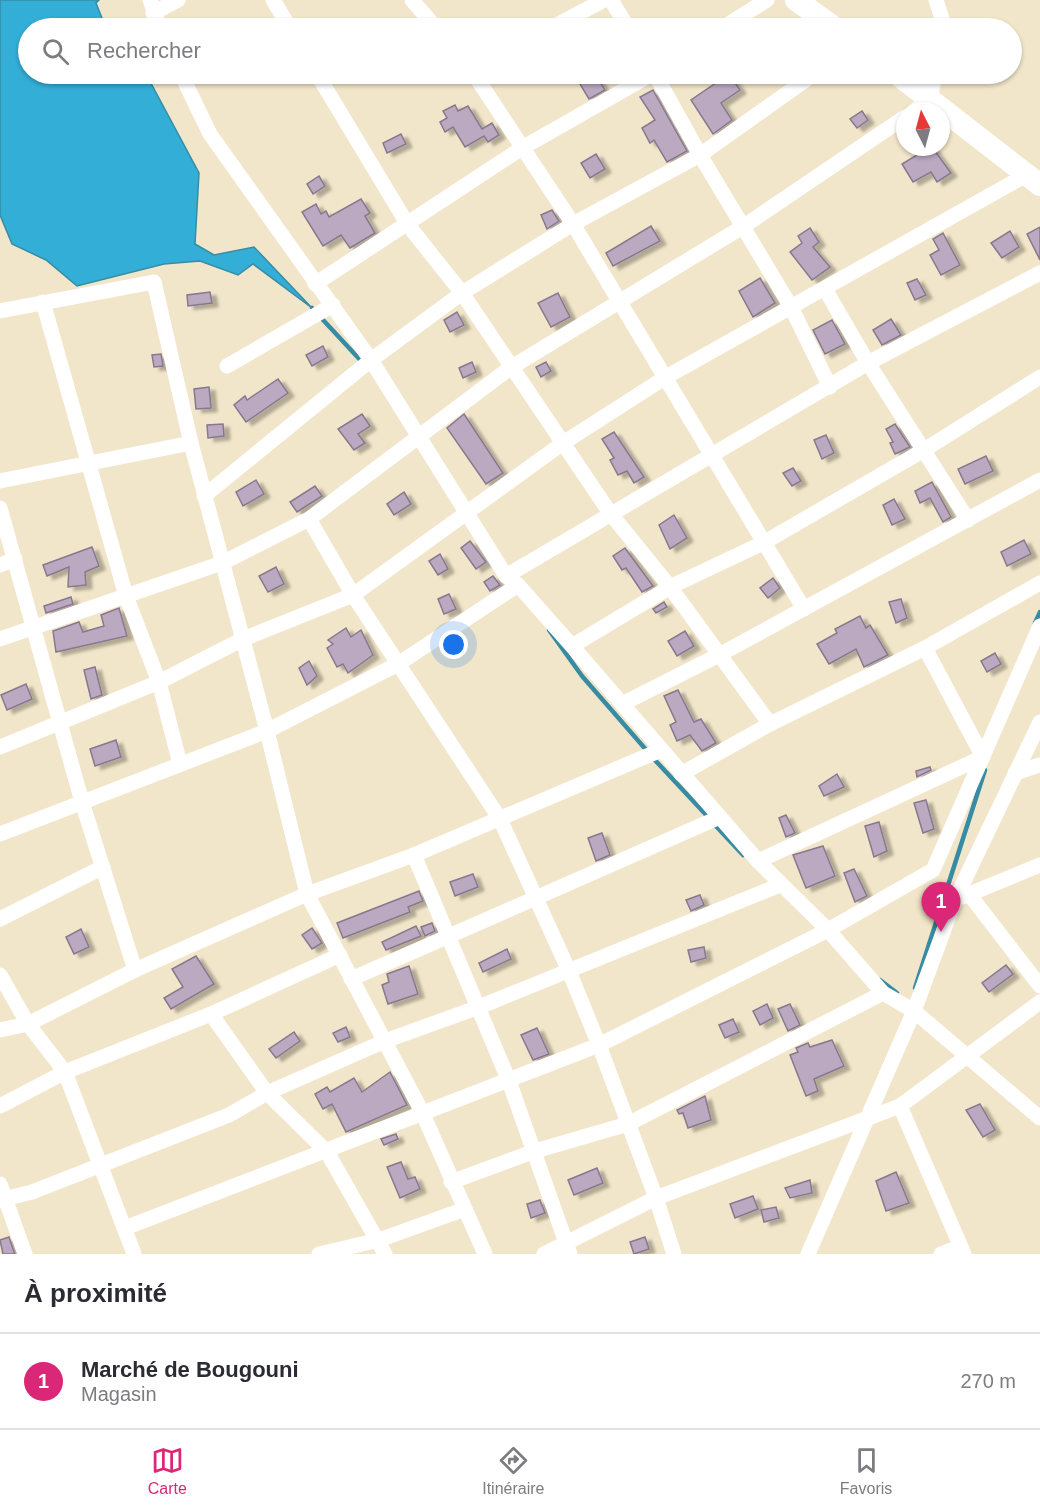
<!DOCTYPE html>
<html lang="fr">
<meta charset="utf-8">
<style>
:root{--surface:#fff;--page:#f2f2f3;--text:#2b2b33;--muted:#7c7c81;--line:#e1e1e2;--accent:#db2777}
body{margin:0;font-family:Helvetica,sans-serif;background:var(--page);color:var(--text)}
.compass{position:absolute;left:896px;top:102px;width:54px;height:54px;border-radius:50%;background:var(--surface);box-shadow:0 2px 4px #0004;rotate:354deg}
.you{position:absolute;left:454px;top:645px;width:21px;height:21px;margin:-15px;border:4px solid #fff;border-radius:50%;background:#1a73e8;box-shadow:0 0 0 9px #1a73e833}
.badge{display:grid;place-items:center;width:39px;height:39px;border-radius:50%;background:var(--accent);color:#fff;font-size:20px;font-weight:700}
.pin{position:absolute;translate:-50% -50px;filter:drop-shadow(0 2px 3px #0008)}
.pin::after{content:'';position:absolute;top:32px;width:21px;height:18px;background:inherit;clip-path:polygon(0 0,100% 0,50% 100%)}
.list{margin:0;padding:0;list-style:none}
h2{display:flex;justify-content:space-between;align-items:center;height:78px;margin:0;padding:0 24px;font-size:26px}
h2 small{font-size:20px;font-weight:400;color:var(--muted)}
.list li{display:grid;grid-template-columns:39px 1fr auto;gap:18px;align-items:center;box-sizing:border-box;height:96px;padding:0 24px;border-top:2px solid var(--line)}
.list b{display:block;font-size:22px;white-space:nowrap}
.list p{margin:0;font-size:20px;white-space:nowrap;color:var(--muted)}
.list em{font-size:20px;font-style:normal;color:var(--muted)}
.icon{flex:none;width:33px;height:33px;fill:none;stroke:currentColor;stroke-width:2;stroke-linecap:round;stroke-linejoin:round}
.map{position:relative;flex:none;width:1040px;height:1254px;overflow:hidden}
.search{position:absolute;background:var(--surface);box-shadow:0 2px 4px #0004;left:18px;right:18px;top:18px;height:66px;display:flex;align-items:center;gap:15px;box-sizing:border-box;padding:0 21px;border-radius:33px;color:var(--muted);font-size:22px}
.sheet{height:174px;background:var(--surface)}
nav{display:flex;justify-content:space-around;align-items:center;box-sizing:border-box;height:84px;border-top:2px solid var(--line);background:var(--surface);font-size:16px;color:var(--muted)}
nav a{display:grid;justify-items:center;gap:3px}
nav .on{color:var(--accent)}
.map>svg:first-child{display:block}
</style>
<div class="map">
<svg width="1040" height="1254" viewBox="0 0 1040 1254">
<defs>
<filter id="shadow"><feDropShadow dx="6" dy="3.5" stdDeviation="1.5" flood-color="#0004"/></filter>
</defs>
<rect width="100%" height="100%" fill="#f2e6ca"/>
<path fill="#33aed6" stroke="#378ca4" stroke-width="1.5" d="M0 0H99L96 3 106 28H28V74H146L199 173 195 244 214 255 254 247 312 308 253 264 238 275 200 261 164 264 77 286 46 260 12 244 0 215Z"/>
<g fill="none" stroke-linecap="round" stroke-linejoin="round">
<g stroke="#378ca4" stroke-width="4.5">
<path d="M312 308 363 363"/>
<path d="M1035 623 1040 612"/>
<path d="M549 630 582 676 648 752"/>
<path d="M653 758 709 818"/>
<path d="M714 824 743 855"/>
<path d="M880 980 897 993"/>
<path d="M915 988 985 770"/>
</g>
</g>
<g fill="#baa9c1" stroke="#87788e" stroke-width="1.5" filter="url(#shadow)">
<path d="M574 74H595L605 90 589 99Z"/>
<path d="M729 74 740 90 721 103 732 120 713 134 691 100Z"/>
<path d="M653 90 687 151 667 162 654 140 650 143 642 128 655 120 640 97Z"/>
<path d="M455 105 458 111 468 106 482 129 492 123 499 135 488 142 484 136 465 147 453 127 445 132 440 122 447 118 443 111Z"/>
<path d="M862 111 868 120 857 128 850 119Z"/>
<path d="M401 134 406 144 387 153 383 143Z"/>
<path d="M925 147H932L951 173 937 182 931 172 913 182 902 164 917 155 916 153Z"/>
<path d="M596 154 605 169 590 178 581 163Z"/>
<path d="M319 176 325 186 313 194 307 184Z"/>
<path d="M361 199 370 213 365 216 375 233 350 248 341 235 323 246 302 212 316 204 321 214 326 211 329 217Z"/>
<path d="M552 210 559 221 547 229 541 215Z"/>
<path d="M651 226 660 241 613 266 606 253Z"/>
<path d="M1040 227V260L1027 234Z"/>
<path d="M810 228 819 242 813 247 830 267 812 280 790 252 802 243 798 236Z"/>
<path d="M1010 231 1019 247 1002 258 991 243Z"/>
<path d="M943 233 960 265 941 275 930 255 939 250 933 239Z"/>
<path d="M760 278 775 303 753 317 739 291Z"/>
<path d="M917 279 926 295 915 300 907 283Z"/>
<path d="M210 292 212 303 188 306 187 295Z"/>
<path d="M558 293 570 317 551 327 538 303Z"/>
<path d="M457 312 464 325 450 332 444 320Z"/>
<path d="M891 319 901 335 882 345 873 330Z"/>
<path d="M832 320 845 344 825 354 813 330Z"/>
<path d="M323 346 328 357 312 366 306 355Z"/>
<path d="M161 354 163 366 154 367 152 355Z"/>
<path d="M472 362 476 372 463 378 459 368Z"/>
<path d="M546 362 551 371 541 377 536 367Z"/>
<path d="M278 379 288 393 246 422 234 405 245 396 247 400Z"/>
<path d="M209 387 211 408 196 409 194 389Z"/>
<path d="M362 414 370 426 358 434 365 443 354 450 338 429Z"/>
<path d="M464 414 503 473 486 484 447 428Z"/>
<path d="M223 424 224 436 208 438 207 425Z"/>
<path d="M895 424 910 447 895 454 890 443 893 442 886 429Z"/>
<path d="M614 432 644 477 634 483 627 471 618 475 610 460 614 458 602 439Z"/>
<path d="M826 435 834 453 822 459 814 440Z"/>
<path d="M986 456 993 471 965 484 958 469Z"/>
<path d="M793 468 801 481 792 486 783 473Z"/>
<path d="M256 480 264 494 243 506 236 492Z"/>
<path d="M932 482 951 517 943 522 930 498 920 503 915 491Z"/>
<path d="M315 486 322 496 297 512 290 502Z"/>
<path d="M404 492 411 504 394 515 387 504Z"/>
<path d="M894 499 905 519 892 525 883 505Z"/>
<path d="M674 515 687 538 670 549 659 525Z"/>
<path d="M1024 540 1031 554 1007 566 1001 552Z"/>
<path d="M470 541 486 562 476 569 461 548Z"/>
<path d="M92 547 99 566 85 572 86 585 68 587 69 567 47 576 43 565Z"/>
<path d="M625 548 653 586 642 592 626 568 622 570 613 556Z"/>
<path d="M440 554 448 569 438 575 429 561Z"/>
<path d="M276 567 284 584 268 592 259 576Z"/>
<path d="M493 576 500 585 490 591 484 582Z"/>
<path d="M773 578 780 588 768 598 760 588Z"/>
<path d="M449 594 456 609 444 614 438 599Z"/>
<path d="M71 597 73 604 46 613 44 606Z"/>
<path d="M901 599 907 618 896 623 889 602Z"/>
<path d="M664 602 667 607 656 613 653 609Z"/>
<path d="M119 608 127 636 56 652 53 631 79 622 83 632 104 626 101 615Z"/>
<path d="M860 616 866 628 870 625 888 655 864 667 856 649 829 664 817 644 837 633 835 629Z"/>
<path d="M346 628 351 637 361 630 373 655 348 673 343 664 337 667 327 648 333 644 328 640Z"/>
<path d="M685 631 694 646 677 656 668 641Z"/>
<path d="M995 653 1001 664 987 672 981 661Z"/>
<path d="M309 661 317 676 307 685 299 668Z"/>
<path d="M95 667 102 695 91 699 84 670Z"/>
<path d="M26 684 32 699 7 710 1 695Z"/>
<path d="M678 690 694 722 701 719 716 743 702 751 690 735 677 741 670 725 676 722 664 696Z"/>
<path d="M116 740 121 757 95 766 90 749Z"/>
<path d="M930 767 931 770 917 777 916 771Z"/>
<path d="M837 774 844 787 824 796 819 786Z"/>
<path d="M926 800 934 829 923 833 914 803Z"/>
<path d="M786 815 795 833 786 837 779 818Z"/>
<path d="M879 822 887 851 874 857 865 826Z"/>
<path d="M602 833 610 855 596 861 588 838Z"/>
<path d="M823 846 835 876 806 888 793 855Z"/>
<path d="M854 869 867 896 855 902 844 873Z"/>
<path d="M473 874 478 887 455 896 450 882Z"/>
<path d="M419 891 423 901 408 907 410 912 343 938 337 923Z"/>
<path d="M700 895 704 905 691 911 686 900Z"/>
<path d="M432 923 435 931 425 936 421 927Z"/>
<path d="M416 926 421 936 386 950 382 942Z"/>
<path d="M312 928 322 943 312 949 302 935Z"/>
<path d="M81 929 89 947 74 954 66 937Z"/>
<path d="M704 947 706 958 691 962 688 950Z"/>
<path d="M507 949 511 959 483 972 479 963Z"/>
<path d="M196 956 214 984 171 1009 164 998 183 987 172 969Z"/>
<path d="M1006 965 1013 974 989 992 982 983Z"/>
<path d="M409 966 418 994 388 1004 382 985 389 982 387 974Z"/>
<path d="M767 1004 773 1018 760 1025 753 1011Z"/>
<path d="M790 1004 800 1025 788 1031 778 1009Z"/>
<path d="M733 1019 739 1032 725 1038 719 1025Z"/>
<path d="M346 1027 350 1037 338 1042 333 1033Z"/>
<path d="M537 1028 549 1054 533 1060 521 1035Z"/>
<path d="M294 1032 300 1041 276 1058 269 1049Z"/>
<path d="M832 1040 844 1066 814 1079 818 1091 806 1096 790 1055 798 1052 796 1048 808 1043 810 1047Z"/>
<path d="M390 1072 407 1105 346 1132 332 1104 323 1109 315 1094 327 1087 330 1092 354 1078 362 1092Z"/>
<path d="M705 1096 711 1120 688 1128 683 1113 679 1114 677 1110Z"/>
<path d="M980 1104 995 1130 983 1137 966 1110Z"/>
<path d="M396 1134 398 1139 384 1145 381 1139Z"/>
<path d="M401 1162 408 1179 415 1177 420 1189 400 1198 387 1167Z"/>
<path d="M597 1168 603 1183 574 1195 568 1180Z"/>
<path d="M896 1172 909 1203 886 1211 876 1181Z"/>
<path d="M810 1180 812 1193 790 1198 785 1188Z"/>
<path d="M753 1196 758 1209 735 1218 730 1204Z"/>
<path d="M540 1200 545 1213 531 1218 527 1204Z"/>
<path d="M776 1207 779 1218 764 1222 761 1210Z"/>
<path d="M9 1237 14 1252 15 1254H3L0 1240Z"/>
<path d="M645 1237 649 1249 634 1254 630 1242Z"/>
</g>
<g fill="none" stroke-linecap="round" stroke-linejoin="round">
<g stroke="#fff" stroke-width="15">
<path d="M150 0 160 28"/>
<path d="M273 0 290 28"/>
<path d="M412 0 436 28"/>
<path d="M611 0 628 28"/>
<path d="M936 0 945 28"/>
<path d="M153 13 178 0"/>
<path d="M551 28 604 0"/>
<path d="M722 28 767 0"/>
<path d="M181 74 210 134 371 360 506 576 518 585 572 646 758 861 828 930 883 993 914 1011 1040 1118"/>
<path d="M317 74 408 225 462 293 610 513 670 587 770 724"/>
<path d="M474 74 573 224 804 609"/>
<path d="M655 74 700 155 791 307 830 387"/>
<path d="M914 111 930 100 935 74"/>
<path d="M315 284 522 148 652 74"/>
<path d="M825 289 868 363 968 520"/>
<path d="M43 302 126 596 159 682 180 764"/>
<path d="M0 311 154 282 191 443 267 731 307 894 422 1112 485 1254"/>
<path d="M227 366 333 305"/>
<path d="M0 481 191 443"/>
<path d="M204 496 371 360 462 293 573 224 700 155 814 74"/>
<path d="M0 508 82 802 135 970"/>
<path d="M309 519 353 595 500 819 569 971 599 1045 656 1198 674 1254"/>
<path d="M0 565 15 559"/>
<path d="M506 576 868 363 1040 273"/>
<path d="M0 639 222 563 309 519 510 368 744 226 905 117"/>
<path d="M572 646 670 587 763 543 924 450 1040 377"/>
<path d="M622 704 719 655 1040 480"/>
<path d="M0 747 159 682 243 639 353 595 563 443 666 377 1028 174"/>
<path d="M1015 773 1040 765"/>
<path d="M681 774 770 724 925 648 1040 583"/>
<path d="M0 834 267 731 398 664 518 585"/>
<path d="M414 855 509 1081 570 1254"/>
<path d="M758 861 983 757 925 648"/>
<path d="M969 894 1040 986"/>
<path d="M962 897 1040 865"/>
<path d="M0 919 103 867"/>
<path d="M0 975 28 1024 65 1072 134 1254"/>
<path d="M351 979 720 817"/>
<path d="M211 1014 267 1093 327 1152 385 1254"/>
<path d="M0 1030 28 1024 135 970 307 894 414 855 661 750"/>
<path d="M0 1106 65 1072 211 1014 340 955"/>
<path d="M900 1106 964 1254"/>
<path d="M451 1182 535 1151 628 1124 883 993"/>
<path d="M0 1184 25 1254"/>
<path d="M0 1200 32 1192 229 1115 267 1093 385 1041 479 1007 780 885"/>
<path d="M125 1228 599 1045 828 930 933 870 1040 626"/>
<path d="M319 1254 379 1240 465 1209"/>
<path d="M544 1254 656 1198 900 1106 1040 1002"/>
<path d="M808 1254 914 1011 955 900 1040 722"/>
<path d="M941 1254 959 1247"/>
</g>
<g stroke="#fff" stroke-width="22">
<path d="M796 0 835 28"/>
<path d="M897 74 1040 185"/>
</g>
</g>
</svg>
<svg class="compass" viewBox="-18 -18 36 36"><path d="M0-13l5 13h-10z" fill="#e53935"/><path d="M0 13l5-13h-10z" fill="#7c7c81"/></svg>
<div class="you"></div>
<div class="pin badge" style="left:941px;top:932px">1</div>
<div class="search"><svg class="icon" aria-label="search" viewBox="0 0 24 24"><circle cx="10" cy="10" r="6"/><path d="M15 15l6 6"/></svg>Rechercher</div>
</div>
<section class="sheet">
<h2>À proximité<small></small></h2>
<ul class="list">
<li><span class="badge">1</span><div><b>Marché de Bougouni</b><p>Magasin</p></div><em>270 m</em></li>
</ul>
</section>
<nav>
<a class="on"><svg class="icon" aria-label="map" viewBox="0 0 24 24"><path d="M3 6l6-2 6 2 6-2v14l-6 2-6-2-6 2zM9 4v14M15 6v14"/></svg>Carte</a>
<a><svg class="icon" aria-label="directions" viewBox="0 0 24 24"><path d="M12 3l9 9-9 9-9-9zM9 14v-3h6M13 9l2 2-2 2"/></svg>Itinéraire</a>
<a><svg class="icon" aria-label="saved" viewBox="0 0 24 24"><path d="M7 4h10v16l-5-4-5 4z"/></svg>Favoris</a>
</nav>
